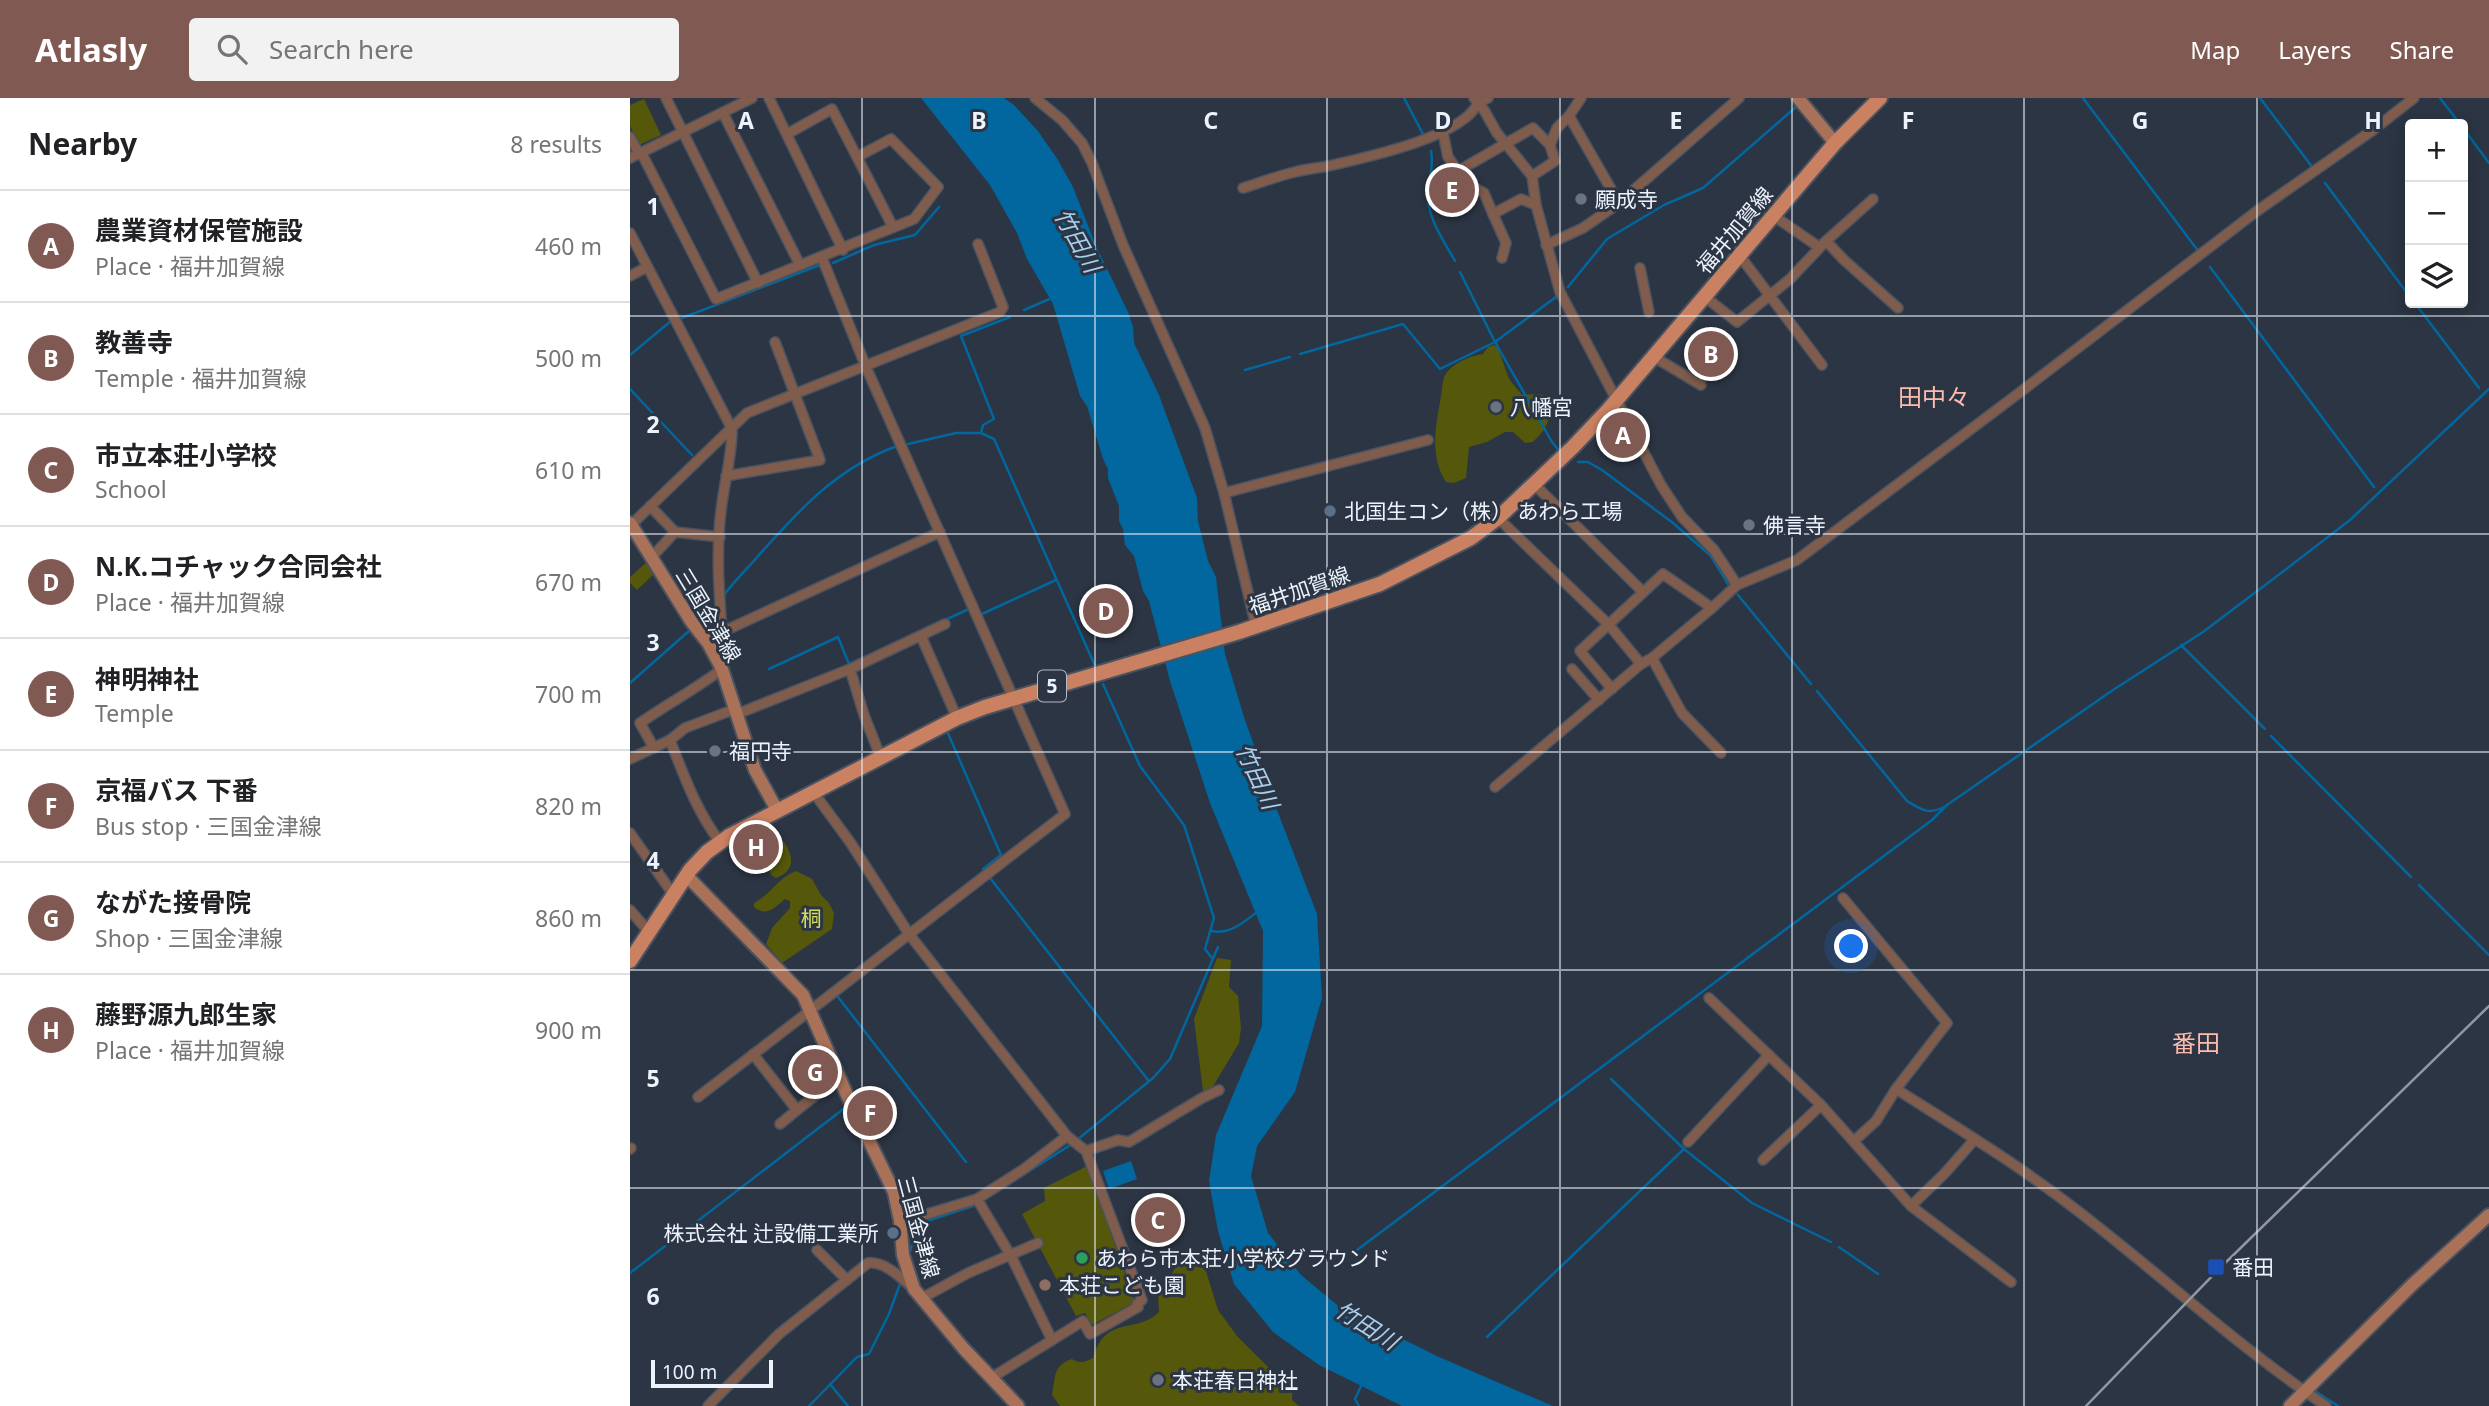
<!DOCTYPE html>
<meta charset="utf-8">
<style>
:root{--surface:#fff;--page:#f2f2f2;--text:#202124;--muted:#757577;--line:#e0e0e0;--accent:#7f5952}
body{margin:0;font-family:"Noto Sans","Noto Sans JP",sans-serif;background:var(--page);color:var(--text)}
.controls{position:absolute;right:21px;top:21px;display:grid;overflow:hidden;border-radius:7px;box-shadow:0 4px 18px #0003}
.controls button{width:63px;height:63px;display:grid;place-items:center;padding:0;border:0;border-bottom:2px solid var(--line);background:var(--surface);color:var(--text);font:35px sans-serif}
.scale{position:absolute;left:21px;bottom:18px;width:122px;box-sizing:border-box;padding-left:7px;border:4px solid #edf3fc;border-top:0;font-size:19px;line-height:24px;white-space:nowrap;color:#edf3fc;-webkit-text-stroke:5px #2c3543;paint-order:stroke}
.you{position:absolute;left:1222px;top:849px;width:24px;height:24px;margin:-18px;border:5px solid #fff;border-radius:50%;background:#1a73e8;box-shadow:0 0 0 10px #1a73e833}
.badge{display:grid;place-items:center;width:46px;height:46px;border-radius:50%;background:var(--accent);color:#fff;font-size:23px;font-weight:700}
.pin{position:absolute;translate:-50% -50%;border:4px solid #fff;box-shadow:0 2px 7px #0006}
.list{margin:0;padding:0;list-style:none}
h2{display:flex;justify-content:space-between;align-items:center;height:91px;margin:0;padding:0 28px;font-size:30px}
h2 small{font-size:23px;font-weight:400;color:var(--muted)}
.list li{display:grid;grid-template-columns:46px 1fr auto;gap:21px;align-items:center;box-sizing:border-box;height:112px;padding:0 28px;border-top:2px solid var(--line)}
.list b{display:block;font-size:26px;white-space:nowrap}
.list p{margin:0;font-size:23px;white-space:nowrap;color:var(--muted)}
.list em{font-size:23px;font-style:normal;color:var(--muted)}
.icon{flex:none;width:38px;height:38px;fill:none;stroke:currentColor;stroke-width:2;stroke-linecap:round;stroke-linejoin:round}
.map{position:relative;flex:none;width:1859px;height:1308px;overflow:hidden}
header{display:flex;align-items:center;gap:42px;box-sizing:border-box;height:98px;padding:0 35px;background:var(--accent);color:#fff}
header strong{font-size:33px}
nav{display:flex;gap:38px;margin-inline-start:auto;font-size:24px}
.search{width:490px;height:63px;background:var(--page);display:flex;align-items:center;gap:18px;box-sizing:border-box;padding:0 24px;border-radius:7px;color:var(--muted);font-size:26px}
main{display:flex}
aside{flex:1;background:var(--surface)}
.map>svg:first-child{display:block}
</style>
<header>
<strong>Atlasly</strong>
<div class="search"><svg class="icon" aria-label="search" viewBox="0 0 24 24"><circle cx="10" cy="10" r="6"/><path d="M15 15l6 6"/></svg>Search here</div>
<nav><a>Map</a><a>Layers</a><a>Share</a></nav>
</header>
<main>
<aside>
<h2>Nearby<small>8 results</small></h2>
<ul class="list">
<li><span class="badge">A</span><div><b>農業資材保管施設</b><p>Place · 福井加賀線</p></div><em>460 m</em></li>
<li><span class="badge">B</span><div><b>教善寺</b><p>Temple · 福井加賀線</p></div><em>500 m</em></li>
<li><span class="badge">C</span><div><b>市立本荘小学校</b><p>School</p></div><em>610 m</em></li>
<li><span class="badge">D</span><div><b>N.K.コチャック合同会社</b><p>Place · 福井加賀線</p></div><em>670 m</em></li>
<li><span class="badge">E</span><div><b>神明神社</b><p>Temple</p></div><em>700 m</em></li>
<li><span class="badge">F</span><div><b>京福バス 下番</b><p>Bus stop · 三国金津線</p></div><em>820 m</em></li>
<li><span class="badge">G</span><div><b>ながた接骨院</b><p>Shop · 三国金津線</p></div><em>860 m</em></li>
<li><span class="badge">H</span><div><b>藤野源九郎生家</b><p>Place · 福井加賀線</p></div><em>900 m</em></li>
</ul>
</aside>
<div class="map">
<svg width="1859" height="1308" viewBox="0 0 1859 1308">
<rect width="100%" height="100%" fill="#2c3543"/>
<g fill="#55580a">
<path d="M14 1 31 37 9 47 0 28V7Z"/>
<path d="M864 247 868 250 879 281 892 297C908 296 921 296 935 303L937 308 919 321 914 332 903 344 895 345 883 334H875L857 344 839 349 836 380 824 385 816 384C799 358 806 327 811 298 813 289 811 280 819 272 828 263 841 258 853 256L858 249Z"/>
<path d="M19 462 25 475 7 492 0 485V479Z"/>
<path d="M150 744H154C164 759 165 773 146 780L141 777C135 763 142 754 150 744Z"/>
<path d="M166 773 182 781 191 797 199 805 204 815 202 831 152 865 136 846 142 830 160 810V803L155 801C146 808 138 820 124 809V805C141 796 149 779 166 773Z"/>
<path d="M587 860 601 862 599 889 608 898 611 930 609 945 582 990 573 993 564 921Z"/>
<path d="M457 1068 505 1204 462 1227 455 1215 446 1218 392 1116 415 1103 414 1090Z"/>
<path d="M562 1164 575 1170 588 1212 607 1238 649 1280 663 1284 662 1302 669 1308H430L422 1297C426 1279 422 1268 442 1261 449 1266 456 1264 463 1260 476 1216 505 1237 529 1214L528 1199 530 1193 546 1169Z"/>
</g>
<g fill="#01679e">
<path d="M291 0H374L384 7 408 33 428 62 443 89 466 148 498 214 503 229 504 245 529 297 567 400 568 423 578 463 586 479 595 556 614 619 647 712 687 816 692 900 665 994 627 1048 621 1078 638 1135 671 1177 712 1211 809 1259 923 1308H772L689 1267 643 1234 604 1186 588 1133 579 1083 586 1037 632 928 633 833 580 705 540 583 519 503 513 493 504 458 495 447 493 431 489 423V408L478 380V371L473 361 457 308 450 298 423 206 397 161 387 135 360 87Z"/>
<path d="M501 1063 507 1081 479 1091 473 1073Z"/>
</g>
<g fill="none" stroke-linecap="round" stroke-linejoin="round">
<g stroke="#01679e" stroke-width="2.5">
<path d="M774 0 794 38"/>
<path d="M1453 0 1569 154"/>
<path d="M1630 0 1683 70"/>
<path d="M1810 0 1830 26"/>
<path d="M1833 30 1859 65"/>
<path d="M801 53C805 74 796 85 798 102 800 124 815 145 825 163"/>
<path d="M1695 85 1780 199"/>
<path d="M203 165 244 147 285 137 309 109"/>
<path d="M1580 169 1744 389"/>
<path d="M830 174 865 244 922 344 931 355"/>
<path d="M938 189 977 141 1034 107 1073 90 1167 8"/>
<path d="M1785 205 1849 290"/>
<path d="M394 212 422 200"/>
<path d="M380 219 331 238 364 321 353 327 351 335 364 341 466 570"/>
<path d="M52 220 190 167 191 170"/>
<path d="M670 256 773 226 810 271 865 244 926 199"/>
<path d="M0 257 41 223"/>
<path d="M615 272 660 259"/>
<path d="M234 275 252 316"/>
<path d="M0 291 62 357"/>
<path d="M278 346 326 335H350"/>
<path d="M948 364H958L972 372 1043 425 1081 458 1098 486"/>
<path d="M94 497C105 482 118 470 129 457 171 410 207 370 267 348"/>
<path d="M1108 497 1181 586"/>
<path d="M352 516 426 482"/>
<path d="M315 522 339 511"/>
<path d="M1551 547 1635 631"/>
<path d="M139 571 208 539 219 566 261 547"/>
<path d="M0 585 59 533"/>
<path d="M473 586 510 668 554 727 584 820 575 851 582 860"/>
<path d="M1187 593 1277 703C1292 712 1298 717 1314 709"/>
<path d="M317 633 371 757 353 771"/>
<path d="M1641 638 1781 779"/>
<path d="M360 780 518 982"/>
<path d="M1789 787 1859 857"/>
<path d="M581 833C599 837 613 825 627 814"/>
<path d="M208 899 336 1064"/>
<path d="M981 981 1054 1051 1122 1105 1201 1144"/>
<path d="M447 1042 523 980 540 961 588 849"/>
<path d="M1209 1149 1248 1176"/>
<path d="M727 1152 1302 722 1317 707 1483 592 1573 534 1655 472 1720 422 1859 291"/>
<path d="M279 1157 288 1126 346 1107 442 1046"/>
<path d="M0 1175 216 1009 222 1021"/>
<path d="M857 1239 1054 1051"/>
<path d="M200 1286 218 1308"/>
<path d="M1685 1293 1708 1308"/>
<path d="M179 1308 227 1259 239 1256 259 1216 271 1183"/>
<path d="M729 1308 725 1301 732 1286"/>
</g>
<g stroke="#4b5361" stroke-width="12">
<g id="street">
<path d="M36 0 128 185"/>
<path d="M139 0 213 152"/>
<path d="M405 0 432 22 452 45 462 65 493 147 575 330 594 395 626 528"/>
<path d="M844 0 854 12 867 35 902 78 906 107 930 194 1031 387 1052 419 1084 452 1107 487"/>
<path d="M93 15 170 167"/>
<path d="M939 18 951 0"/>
<path d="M813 35 818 59 828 73 903 30 920 47"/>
<path d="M157 36 202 11 227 59"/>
<path d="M0 39 9 56"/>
<path d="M11 54 86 201 284 121 308 89 261 41 227 59 263 129"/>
<path d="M0 60 122 0"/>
<path d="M828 73 841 88 854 95 863 116 891 101 906 107"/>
<path d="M902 78 925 63 920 47 927 30 939 18 989 105"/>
<path d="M613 90C630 85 647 78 665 74 679 70 693 70 707 66 742 58 833 38 848 5L858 0"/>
<path d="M863 116 876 145 872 160"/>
<path d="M1144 118 1189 149"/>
<path d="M0 135 102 331C102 359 94 385 91 413 86 452 89 494 92 534L78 545"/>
<path d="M1196 143 1214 162 1268 210"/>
<path d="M916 147 953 130 989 105 1109 0"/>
<path d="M1110 158 1192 267"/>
<path d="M1010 170 1019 214"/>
<path d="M0 178 17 169"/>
<path d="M1075 199 1107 224 1160 181 1196 143 1243 101"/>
<path d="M1024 259 1071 287"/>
<path d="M96 378 190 362 145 244"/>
<path d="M904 386 1013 494"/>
<path d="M594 395 798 342"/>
<path d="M20 408 45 434 90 439"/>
<path d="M868 420 979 527 1011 566"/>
<path d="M1 427 117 315 370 214 373 209 348 146"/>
<path d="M21 460 45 434"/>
<path d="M92 534 310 434"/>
<path d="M291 538 327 620"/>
<path d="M1022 560 1052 615 1091 655"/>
<path d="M220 571 234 617 251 660"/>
<path d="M942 571 969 602"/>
<path d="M982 591 950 553 1033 476 1082 510"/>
<path d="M107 616 220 571 315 526"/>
<path d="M40 642C54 678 67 714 90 744"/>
<path d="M24 650 10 625C37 606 66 591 92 571"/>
<path d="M0 661 40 642 55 630 105 611"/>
<path d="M865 689 1011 566 1022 560 1082 510 1107 487 1167 462 1389 295 1627 113 1743 32 1784 0"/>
<path d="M184 695 220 744 279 836 437 1038 394 1071 347 1101 281 1121 270 1122"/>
<path d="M0 735 43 796"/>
<path d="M1213 800 1317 925 1266 991 1246 1023 1225 1042"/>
<path d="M0 812 19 834"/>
<path d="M1079 900 1191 1007 1281 1108 1381 1184"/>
<path d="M123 956 167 1012 209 979"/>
<path d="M1266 991C1326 1029 1387 1066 1444 1110 1529 1175 1607 1248 1696 1308"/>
<path d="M68 999 435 716 236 269 192 160"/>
<path d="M150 1026 167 1012"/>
<path d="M437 1038 456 1053 488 1042 499 1044 572 1000 589 992"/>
<path d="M1058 1044 1139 957"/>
<path d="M0 1051 1 1050"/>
<path d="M1133 1062 1191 1007"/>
<path d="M347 1101 381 1158 422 1242"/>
<path d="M1281 1108 1315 1075 1345 1041"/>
<path d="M187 1152 217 1182"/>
<path d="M292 1200 338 1175 408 1145"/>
<path d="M361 1280 453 1223 460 1236 508 1209 507 1206 512 1202 456 1053"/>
<path d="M78 1308 149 1236 238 1165C255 1163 271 1180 283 1190"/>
</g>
</g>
<g stroke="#4b5361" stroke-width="16">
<g id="secondary">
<path d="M1168 0 1205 45"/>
<path d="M0 425 61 523 78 545 92 571 125 672 147 712"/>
<path d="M56 777 173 897 217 997 264 1094 270 1122 273 1157 284 1191 334 1251 388 1308"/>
<path d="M1660 1308 1783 1186 1859 1117"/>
</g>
</g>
<g stroke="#4b5361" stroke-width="18">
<path id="primary" d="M0 863 60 772 77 754 99 738 327 620 355 609 609 534 750 486 841 440 868 420 943 349 978 312 1205 45 1250 0"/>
</g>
<use href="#street" stroke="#805c4c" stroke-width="9"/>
<use href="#secondary" stroke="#a97158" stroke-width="12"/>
<use href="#primary" stroke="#c98161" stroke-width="14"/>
<path stroke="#9198a3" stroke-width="2.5" d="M1456 1308 1589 1171 1859 908"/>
</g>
<path fill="none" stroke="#edf3fc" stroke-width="2" stroke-opacity="0.55" d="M232 0V1308M465 0V1308M697 0V1308M930 0V1308M1162 0V1308M1394 0V1308M1627 0V1308M0 218H1859M0 436H1859M0 654H1859M0 872H1859M0 1090H1859"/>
<g fill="#6b7280" stroke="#2c3543" stroke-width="2.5">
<circle cx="951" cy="101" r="7"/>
<circle cx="866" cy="309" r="7"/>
<circle cx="1119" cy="427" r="7"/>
<circle cx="85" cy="653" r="7"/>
<circle cx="528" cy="1282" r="7"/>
</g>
<g fill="#5c6f8a" stroke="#2c3543" stroke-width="2.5">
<circle cx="700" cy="413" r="7"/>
<circle cx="263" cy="1135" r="7"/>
</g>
<circle fill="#2e9e5b" stroke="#2c3543" stroke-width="2.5" cx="452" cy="1160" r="7"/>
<rect fill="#1a4fb4" stroke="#2c3543" stroke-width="2.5" x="1577" y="1160" width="18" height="18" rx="3.5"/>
<circle fill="#8d6e63" stroke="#2c3543" stroke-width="2.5" cx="415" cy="1187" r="7"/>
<g text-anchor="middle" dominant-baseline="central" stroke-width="6" stroke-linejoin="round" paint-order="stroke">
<rect fill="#2c3543" stroke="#b3bac4" stroke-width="2" x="408" y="572.5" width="28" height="31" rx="5"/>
<g font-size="19" font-weight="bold" fill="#edf3fc">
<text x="422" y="588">5</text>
</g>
<g font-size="21" fill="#edf3fc" stroke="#2c3543" text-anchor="start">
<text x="965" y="101">願成寺</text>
<text x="880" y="309">八幡宮</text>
<text x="714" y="413">北国生コン（株） あわら工場</text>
<text x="1133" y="427">佛言寺</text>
<text x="99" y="653">福円寺</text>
<text x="249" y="1135" text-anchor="end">株式会社 辻設備工業所</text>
<text x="466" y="1160">あわら市本荘小学校グラウンド</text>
<text x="1602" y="1169">番田</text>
<text x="429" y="1187">本荘こども園</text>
<text x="542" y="1282">本荘春日神社</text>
</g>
<g font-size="21" fill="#edf3fc" stroke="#2c3543">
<text transform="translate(1104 132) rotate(-50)">福井加賀線</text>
<text transform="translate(669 492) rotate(-19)">福井加賀線</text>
<text transform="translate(79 517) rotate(59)">三国金津線</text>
<text transform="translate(289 1129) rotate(75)">三国金津線</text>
</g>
<g font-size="21" fill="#d5db5e" stroke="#2c3543">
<text x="181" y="820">桐</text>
</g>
<g font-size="23" font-style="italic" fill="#a9cfee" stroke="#2c3543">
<text transform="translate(448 142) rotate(61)">竹田川</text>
<text transform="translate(628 678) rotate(65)">竹田川</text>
<text transform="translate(737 1227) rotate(32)">竹田川</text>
</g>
<g font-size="24" fill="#fdbbad" stroke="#2c3543">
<text x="1304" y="298">田中々</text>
<text x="1566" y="944">番田</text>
</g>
</g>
<g font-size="23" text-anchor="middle" font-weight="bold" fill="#edf3fc" stroke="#2c3543" stroke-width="6" stroke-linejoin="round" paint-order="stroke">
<text x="116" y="31">A</text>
<text x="349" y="31">B</text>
<text x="581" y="31">C</text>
<text x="813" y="31">D</text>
<text x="1046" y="31">E</text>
<text x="1278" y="31">F</text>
<text x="1510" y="31">G</text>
<text x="1743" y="31">H</text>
<text x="23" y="117">1</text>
<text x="23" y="335">2</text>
<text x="23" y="553">3</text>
<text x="23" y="771">4</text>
<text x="23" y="989">5</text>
<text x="23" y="1207">6</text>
</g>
</svg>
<div class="controls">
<button>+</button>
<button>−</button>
<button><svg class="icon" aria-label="layers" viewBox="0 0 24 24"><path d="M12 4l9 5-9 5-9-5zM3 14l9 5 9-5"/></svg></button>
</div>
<div class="scale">100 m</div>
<div class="you"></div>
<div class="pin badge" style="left:993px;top:337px">A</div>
<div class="pin badge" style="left:1081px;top:256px">B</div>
<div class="pin badge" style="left:528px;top:1122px">C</div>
<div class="pin badge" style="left:476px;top:513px">D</div>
<div class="pin badge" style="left:822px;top:92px">E</div>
<div class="pin badge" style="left:240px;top:1015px">F</div>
<div class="pin badge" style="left:185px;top:974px">G</div>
<div class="pin badge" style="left:126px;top:749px">H</div>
</div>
</main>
